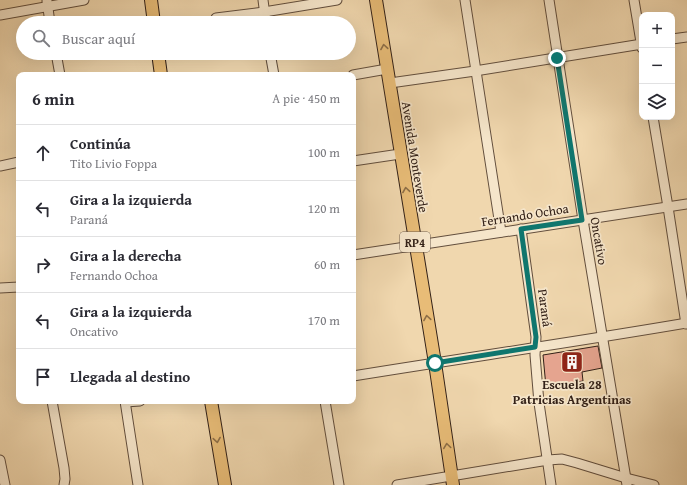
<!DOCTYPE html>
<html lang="es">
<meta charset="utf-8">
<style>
:root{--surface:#fff;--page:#f2f2f3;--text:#2b2b33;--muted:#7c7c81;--line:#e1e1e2}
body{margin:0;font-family:"Gentium Book Plus",serif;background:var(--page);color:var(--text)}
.controls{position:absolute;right:12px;top:12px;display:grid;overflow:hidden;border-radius:8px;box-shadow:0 4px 16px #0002}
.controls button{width:36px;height:36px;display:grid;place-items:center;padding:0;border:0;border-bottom:1px solid var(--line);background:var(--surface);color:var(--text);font:20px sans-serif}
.stop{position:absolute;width:12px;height:12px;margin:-9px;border:3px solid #0f766e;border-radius:50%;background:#fff}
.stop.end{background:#0f766e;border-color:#fff;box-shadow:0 1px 4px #0008}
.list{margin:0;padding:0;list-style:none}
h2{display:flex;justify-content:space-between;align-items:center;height:52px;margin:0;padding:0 16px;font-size:17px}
h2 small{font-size:13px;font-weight:400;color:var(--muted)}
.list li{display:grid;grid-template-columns:26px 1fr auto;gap:12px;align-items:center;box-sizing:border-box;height:56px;padding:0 16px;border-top:1px solid var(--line)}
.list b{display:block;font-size:15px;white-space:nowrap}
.list p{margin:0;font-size:13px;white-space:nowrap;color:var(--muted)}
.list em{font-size:13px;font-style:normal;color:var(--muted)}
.icon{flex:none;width:22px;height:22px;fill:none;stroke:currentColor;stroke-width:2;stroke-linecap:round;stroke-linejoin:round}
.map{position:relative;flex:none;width:687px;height:485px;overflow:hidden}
.search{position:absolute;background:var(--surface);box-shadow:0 4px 16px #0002;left:16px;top:16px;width:340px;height:44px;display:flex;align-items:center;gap:10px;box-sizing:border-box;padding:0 14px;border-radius:22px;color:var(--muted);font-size:15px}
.panel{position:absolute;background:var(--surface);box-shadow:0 4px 16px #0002;left:16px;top:72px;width:340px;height:332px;border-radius:8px}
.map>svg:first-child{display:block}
</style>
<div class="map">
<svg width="687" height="485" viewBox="0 0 687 485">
<rect width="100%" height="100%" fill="#f0d7ae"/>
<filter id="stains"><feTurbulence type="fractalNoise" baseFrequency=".005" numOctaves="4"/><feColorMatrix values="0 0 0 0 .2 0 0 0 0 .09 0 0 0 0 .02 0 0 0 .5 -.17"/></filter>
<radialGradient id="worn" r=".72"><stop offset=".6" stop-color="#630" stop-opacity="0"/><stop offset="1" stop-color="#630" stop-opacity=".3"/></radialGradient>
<path fill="#e5a48f" stroke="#322017" d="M598 346 602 368 582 372 583 381 546 387 543 355Z"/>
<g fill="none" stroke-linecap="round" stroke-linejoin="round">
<g stroke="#624e3d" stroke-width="11">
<g id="minor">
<path d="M263 0 266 23"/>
<path d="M465 0 501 232"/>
<path d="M549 0 583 220 627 485"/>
<path d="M634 0 642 48"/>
<path d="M47 1 50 23"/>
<path d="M0 15 84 0"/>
<path d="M216 18 264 12 337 0"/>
<path d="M672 39 687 37"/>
<path d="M56 53 60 75"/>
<path d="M270 53 274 75"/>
<path d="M353 75 387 69"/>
<path d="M390 83 475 71 642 44"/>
<path d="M653 117 668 207 686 324"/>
<path d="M353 161 400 154"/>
<path d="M0 166 19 162"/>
<path d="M521 229 536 337 535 355 539 403 551 485"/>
<path d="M353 255 687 204"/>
<path d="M0 288 19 287"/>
<path d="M353 376C464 358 576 342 687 323"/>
<path d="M52 401 64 468 65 479 64 485"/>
<path d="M125 401 138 485"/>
<path d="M325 401 339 485"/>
<path d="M125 402 140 401"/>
<path d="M0 460 5 485"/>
<path d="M397 485 548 460 562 459 577 463 626 478 654 485"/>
</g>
</g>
<g stroke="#322017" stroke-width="14">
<g id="major">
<path d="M151 0 154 23"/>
<path d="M376 0 435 363 453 485"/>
<path d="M158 53 161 75"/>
<path d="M211 401 225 485"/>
</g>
</g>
<use href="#minor" stroke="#f5e5ca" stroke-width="9"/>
<use href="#major" stroke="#e8bc77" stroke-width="12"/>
</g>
<defs><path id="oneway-chevron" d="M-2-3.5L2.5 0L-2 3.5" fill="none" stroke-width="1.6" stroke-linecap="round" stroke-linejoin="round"/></defs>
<g stroke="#8d6e47">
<use href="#oneway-chevron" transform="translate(384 47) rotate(-99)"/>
<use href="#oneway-chevron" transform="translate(406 190) rotate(-99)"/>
<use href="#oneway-chevron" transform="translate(427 318) rotate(-99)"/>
<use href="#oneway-chevron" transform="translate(217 440) rotate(81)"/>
<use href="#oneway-chevron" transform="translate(447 446) rotate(-98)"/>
</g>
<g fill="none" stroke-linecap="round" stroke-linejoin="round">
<path stroke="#0f766e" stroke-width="5" d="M435 363 535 347 536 337 521 229 582 220 557 58"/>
</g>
<defs>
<g id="building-square" transform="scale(1.15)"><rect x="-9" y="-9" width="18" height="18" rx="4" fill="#8f2418" stroke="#f5e5ca"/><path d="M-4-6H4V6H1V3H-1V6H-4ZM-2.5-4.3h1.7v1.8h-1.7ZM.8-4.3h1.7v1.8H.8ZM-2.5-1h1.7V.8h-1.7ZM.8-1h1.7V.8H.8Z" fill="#fff"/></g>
</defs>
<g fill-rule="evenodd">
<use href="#building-square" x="572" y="362"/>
</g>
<g text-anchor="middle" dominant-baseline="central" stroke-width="3.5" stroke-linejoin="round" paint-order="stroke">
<rect fill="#f5e5ca" stroke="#6c5b4d" stroke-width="1" x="400" y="232" width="30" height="20" rx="3"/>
<g font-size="12" font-weight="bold" fill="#322017">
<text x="415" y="242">RP4</text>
</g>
<g font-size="13" fill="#322017" stroke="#f5e5ca">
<text transform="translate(415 157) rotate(81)">Avenida Monteverde</text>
<text transform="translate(525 215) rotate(-9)">Fernando Ochoa</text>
<text transform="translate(599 241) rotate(80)">Oncativo</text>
<text transform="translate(545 308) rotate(82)">Paraná</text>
</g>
<g font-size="13" font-weight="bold" fill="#322017" stroke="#f5e5ca">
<text x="572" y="384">Escuela 28<tspan x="572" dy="15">Patricias Argentinas</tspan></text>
</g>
</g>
<rect width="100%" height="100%" filter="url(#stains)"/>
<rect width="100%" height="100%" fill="url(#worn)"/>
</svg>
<div class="controls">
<button>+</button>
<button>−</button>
<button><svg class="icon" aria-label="layers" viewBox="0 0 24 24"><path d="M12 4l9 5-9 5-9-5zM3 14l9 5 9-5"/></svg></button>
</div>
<div class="stop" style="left:435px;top:363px"></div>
<div class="stop end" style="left:557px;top:58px"></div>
<div class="search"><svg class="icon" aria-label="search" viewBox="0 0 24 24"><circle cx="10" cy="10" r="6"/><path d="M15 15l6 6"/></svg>Buscar aquí</div>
<section class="panel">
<h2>6 min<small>A pie · 450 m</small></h2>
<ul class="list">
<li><svg class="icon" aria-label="ahead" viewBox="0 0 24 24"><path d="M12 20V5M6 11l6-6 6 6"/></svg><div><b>Continúa</b><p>Tito Livio Foppa</p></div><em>100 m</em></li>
<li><svg class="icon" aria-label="left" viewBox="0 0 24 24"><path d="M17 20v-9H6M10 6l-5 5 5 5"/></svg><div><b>Gira a la izquierda</b><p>Paraná</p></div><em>120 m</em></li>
<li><svg class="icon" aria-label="right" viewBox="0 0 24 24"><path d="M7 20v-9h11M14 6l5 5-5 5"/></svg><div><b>Gira a la derecha</b><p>Fernando Ochoa</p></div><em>60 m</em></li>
<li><svg class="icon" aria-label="left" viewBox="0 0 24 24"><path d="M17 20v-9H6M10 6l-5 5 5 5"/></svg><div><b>Gira a la izquierda</b><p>Oncativo</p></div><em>170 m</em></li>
<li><svg class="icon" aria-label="arrive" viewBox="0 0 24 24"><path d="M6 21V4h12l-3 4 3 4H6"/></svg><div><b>Llegada al destino</b></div></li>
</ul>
</section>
</div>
